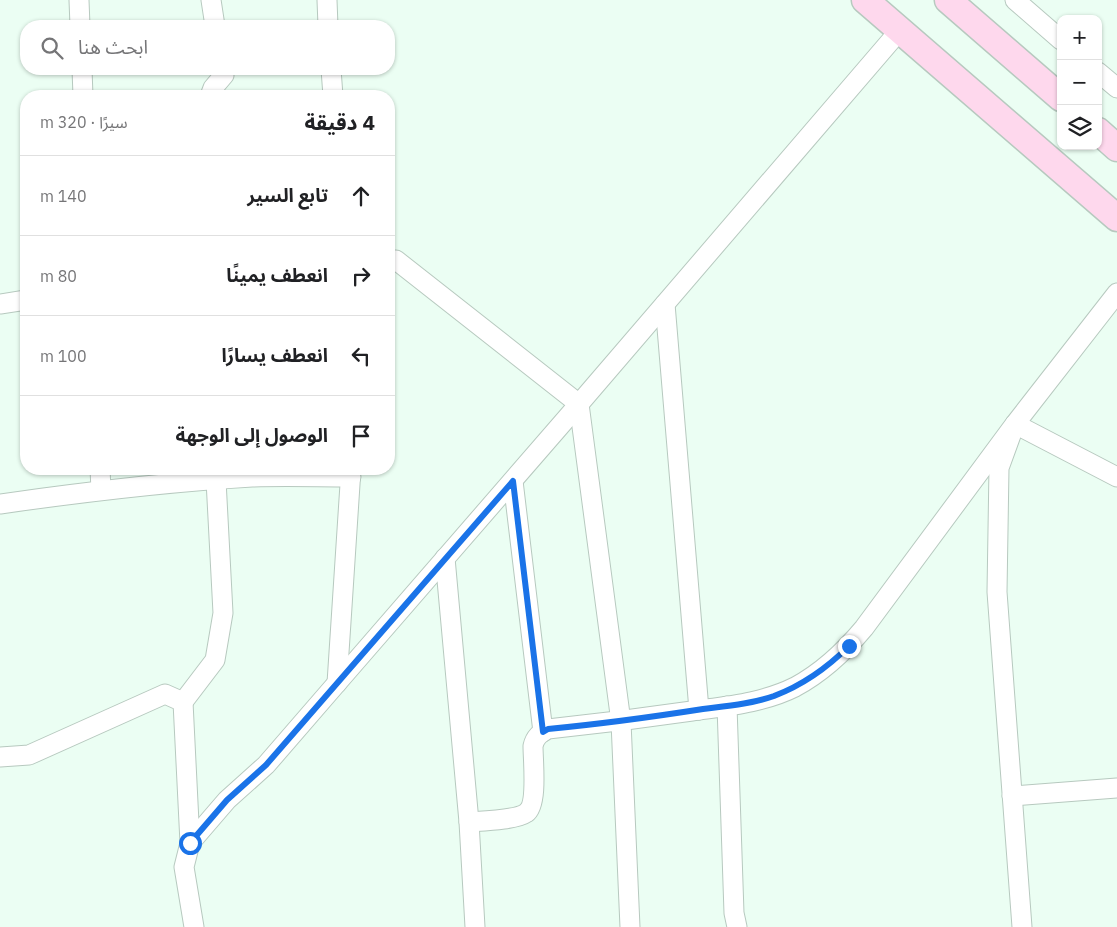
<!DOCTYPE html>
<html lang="ar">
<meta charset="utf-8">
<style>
:root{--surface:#fff;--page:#f2f2f2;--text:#202124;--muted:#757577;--line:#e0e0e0}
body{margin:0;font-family:"IBM Plex Sans","Noto Sans Arabic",sans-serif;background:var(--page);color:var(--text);direction:rtl}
.controls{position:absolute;right:15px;top:15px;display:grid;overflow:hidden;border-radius:10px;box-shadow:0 1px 4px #0004}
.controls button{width:45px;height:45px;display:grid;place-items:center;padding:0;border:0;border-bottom:1px solid var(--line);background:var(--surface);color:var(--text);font:25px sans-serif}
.stop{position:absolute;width:15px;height:15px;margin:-11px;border:4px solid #1a73e8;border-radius:50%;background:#fff}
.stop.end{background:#1a73e8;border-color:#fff;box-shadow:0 1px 5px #0008}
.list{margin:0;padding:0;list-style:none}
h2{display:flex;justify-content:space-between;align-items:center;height:65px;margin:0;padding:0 20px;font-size:21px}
h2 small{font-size:16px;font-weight:400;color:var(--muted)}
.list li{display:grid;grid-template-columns:32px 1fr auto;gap:15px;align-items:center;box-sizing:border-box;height:80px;padding:0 20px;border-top:1px solid var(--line)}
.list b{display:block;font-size:19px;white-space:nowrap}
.list em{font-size:16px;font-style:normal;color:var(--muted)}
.icon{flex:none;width:28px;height:28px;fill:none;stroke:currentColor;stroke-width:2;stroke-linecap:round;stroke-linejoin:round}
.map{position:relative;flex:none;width:1117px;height:927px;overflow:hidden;direction:ltr}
.search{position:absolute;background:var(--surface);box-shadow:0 1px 4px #0004;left:20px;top:20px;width:375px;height:55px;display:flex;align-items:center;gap:12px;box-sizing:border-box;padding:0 18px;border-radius:20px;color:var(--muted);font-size:19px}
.panel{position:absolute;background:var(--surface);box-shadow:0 1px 4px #0004;left:20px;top:90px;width:375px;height:385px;border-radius:20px;direction:rtl}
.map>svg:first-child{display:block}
</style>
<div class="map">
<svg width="1117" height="927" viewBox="0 0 1117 927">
<rect width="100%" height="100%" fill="#ebfef3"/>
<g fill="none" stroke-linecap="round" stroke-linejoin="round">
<g stroke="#b7c9bf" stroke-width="21">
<g id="street">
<path d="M79 0 80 26"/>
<path d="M211 0 215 26"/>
<path d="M327 0 328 26"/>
<path d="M1015 0 1061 40"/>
<path d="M82 69 83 96"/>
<path d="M331 69 333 96"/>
<path d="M1098 72 1117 88"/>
<path d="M210 96 213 88 224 75 223 69"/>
<path d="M389 260H396L579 404 621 722 630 927"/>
<path d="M0 304 26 300"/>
<path d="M665 304 699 710"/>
<path d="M100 469 101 490"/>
<path d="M513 481 543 732"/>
<path d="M0 504C84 492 168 482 252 477 285 476 318 477 351 477"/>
<path d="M445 558 469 822 475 927"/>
<path d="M337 683 351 469"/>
<path d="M183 702 215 660 223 613 216 480"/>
<path d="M727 706 734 913 737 927"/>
<path d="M0 757 29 755 165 694 183 702 190 843"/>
<path d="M1012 796 1117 788"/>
<path d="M469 822C482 821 516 820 526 813 538 805 533 761 533 746 535 737 540 733 548 729 596 724 644 718 692 711 727 706 763 703 795 687 823 672 844 652 864 628L1015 424 1117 293"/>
<path d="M194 927 184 867 190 843 227 800 266 765 337 683 579 404 900 30"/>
<path d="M1022 927 997 592 999 468 1015 424 1117 477"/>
</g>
</g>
<g stroke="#b7c9bf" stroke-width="29">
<g id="secondary">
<path d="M865 0 1117 218"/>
<path d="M948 0 1061 98"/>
<path d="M1098 131 1117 148"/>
</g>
</g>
<use href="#street" stroke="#fff" stroke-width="19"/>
<use href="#secondary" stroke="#fed8ed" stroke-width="26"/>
</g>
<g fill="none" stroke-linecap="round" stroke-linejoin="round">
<path stroke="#1a73e8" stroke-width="6" d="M190 843 227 800 266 765 513 481 543 732 548 729C600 724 652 717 703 709 727 706 751 704 774 696 803 685 827 668 849 646"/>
</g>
</svg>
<div class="controls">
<button>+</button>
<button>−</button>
<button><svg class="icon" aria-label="layers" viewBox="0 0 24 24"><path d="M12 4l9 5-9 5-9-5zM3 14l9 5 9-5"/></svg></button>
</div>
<div class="stop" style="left:190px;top:843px"></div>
<div class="stop end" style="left:849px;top:646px"></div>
<div class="search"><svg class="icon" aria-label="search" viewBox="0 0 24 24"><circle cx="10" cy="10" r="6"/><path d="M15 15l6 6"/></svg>ابحث هنا</div>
<section class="panel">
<h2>4 دقيقة<small>سيرًا · 320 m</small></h2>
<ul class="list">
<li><svg class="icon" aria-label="ahead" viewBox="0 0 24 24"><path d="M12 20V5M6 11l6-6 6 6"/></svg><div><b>تابع السير</b></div><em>140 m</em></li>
<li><svg class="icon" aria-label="right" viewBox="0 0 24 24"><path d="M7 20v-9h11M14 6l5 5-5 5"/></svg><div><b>انعطف يمينًا</b></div><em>80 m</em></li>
<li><svg class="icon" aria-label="left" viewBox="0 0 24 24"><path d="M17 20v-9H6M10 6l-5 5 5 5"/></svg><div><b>انعطف يسارًا</b></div><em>100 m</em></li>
<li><svg class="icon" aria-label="arrive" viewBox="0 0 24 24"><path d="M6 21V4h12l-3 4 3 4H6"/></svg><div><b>الوصول إلى الوجهة</b></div></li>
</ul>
</section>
</div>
